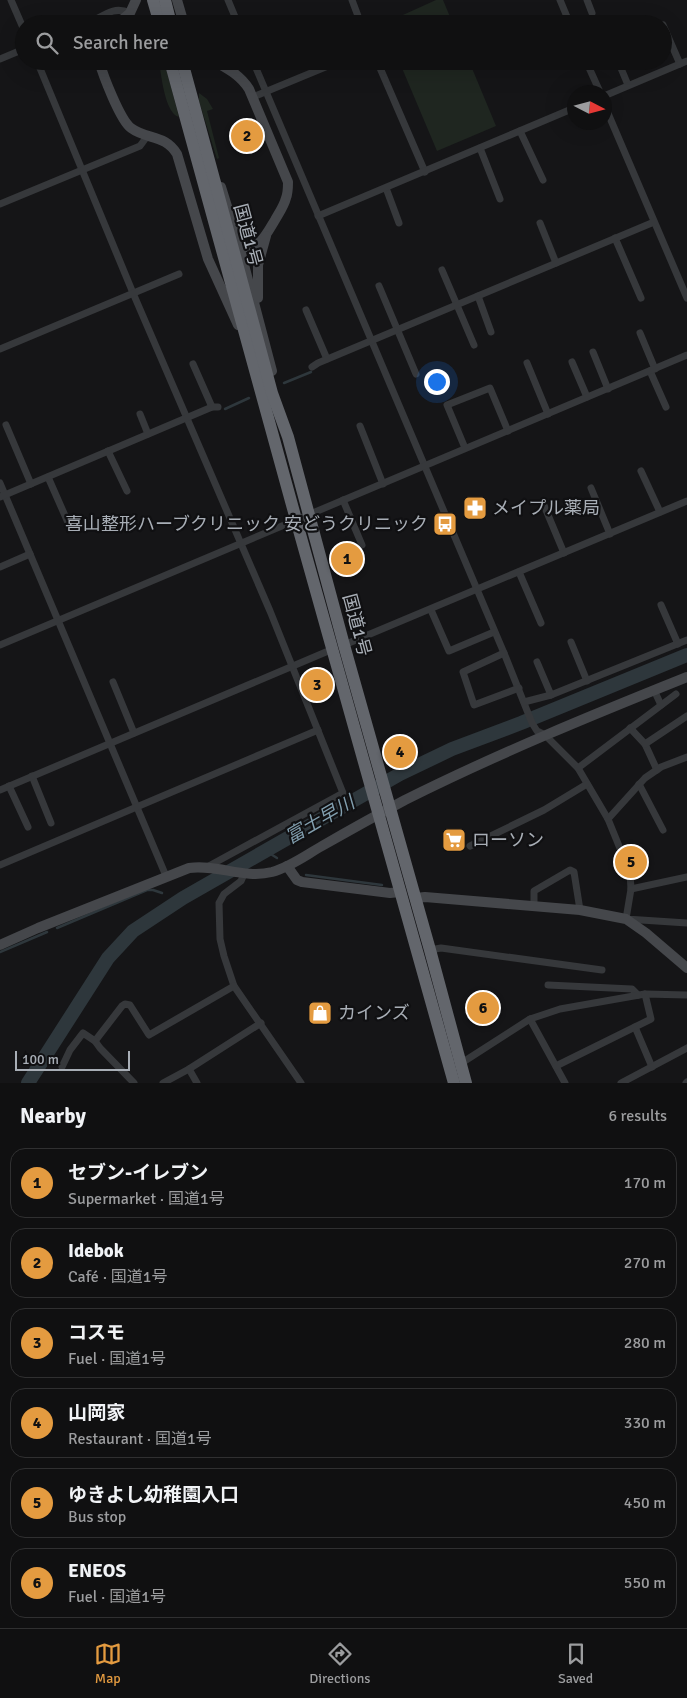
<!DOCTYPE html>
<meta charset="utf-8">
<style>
:root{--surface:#101011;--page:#19191a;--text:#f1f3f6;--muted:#9c9d9f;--line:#303031;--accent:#e49b40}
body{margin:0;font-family:Signika,"Noto Sans JP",sans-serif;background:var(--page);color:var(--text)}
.compass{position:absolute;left:567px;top:85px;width:45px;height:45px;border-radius:50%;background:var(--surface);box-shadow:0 5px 20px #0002;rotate:96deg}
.scale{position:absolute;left:15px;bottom:12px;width:115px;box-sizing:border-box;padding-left:5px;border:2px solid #a8aeb6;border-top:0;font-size:14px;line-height:18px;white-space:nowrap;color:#a8aeb6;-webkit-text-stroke:4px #101012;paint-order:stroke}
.you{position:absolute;left:436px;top:381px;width:18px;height:18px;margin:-12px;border:4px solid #fff;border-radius:50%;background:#1a73e8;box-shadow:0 0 0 8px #1a73e833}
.badge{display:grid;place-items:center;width:32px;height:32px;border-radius:50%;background:var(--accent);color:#111;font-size:16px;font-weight:700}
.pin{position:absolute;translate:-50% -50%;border:2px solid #fff;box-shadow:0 1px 5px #0006}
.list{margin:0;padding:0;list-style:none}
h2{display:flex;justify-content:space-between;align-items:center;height:65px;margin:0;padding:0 20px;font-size:21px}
h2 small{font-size:16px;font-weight:400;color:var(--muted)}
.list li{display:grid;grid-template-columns:32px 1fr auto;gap:15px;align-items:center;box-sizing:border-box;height:70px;margin:0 10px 10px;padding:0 10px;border:1px solid var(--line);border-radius:15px}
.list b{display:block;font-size:19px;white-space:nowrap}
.list p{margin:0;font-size:16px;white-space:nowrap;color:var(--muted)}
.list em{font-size:16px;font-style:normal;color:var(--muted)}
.icon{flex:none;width:28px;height:28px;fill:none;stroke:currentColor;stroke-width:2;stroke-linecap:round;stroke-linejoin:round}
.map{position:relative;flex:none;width:687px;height:1083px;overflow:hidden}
.search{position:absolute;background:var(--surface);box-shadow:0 5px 20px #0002;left:15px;right:15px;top:15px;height:55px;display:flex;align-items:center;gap:12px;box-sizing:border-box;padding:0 18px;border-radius:28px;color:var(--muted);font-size:19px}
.sheet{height:545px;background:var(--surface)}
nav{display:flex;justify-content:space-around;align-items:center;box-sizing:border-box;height:70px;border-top:1px solid var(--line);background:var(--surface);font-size:14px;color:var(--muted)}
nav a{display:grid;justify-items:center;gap:2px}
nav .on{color:var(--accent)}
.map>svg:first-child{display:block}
</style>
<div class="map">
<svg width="687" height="1083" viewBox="0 0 687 1083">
<rect width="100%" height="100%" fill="#151517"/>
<g fill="#1f2620">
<path d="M436 0H443L453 24H383Z"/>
<path d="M159 61H164L179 117C165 114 161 74 159 61Z"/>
<path d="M399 61H469L496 126 437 151Z"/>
<path d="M199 93 207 99 213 109 207 111 219 158 217 159 199 101Z"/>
</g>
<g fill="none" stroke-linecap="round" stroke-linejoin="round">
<g stroke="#2e373c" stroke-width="2.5">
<path d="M284 383 311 372"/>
<path d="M225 409 249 398"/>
<path d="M266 851 277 858"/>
<path d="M306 875 382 885"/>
<path d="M57 928 147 890H153L162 893"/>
<path d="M0 952 47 932"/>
</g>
<path stroke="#2e373c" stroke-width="14" d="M28 1083 108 958 133 931 183 898 400 774 452 749 521 723 687 655"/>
<g stroke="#36383b" stroke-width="7">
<path d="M11 0 24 30"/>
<path d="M228 0 238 24"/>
<path d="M352 0 361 24"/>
<path d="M560 0 570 24"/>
<path d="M587 0 592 13"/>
<path d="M87 24C103 17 112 5 130 13"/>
<path d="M663 25 680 64"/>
<path d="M0 59 24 49"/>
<path d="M37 61 133 293 270 611 343 793 207 867"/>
<path d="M253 61 504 653 532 723 537 731 545 735 578 768 608 819 630 873 631 889 626 919 687 923"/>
<path d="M377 61 425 172"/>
<path d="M586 61 600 92"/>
<path d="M618 61 628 85"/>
<path d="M604 96 687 61"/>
<path d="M253 97 340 61"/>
<path d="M604 104 687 298"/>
<path d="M520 131 543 180"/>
<path d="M480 148 500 199"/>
<path d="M386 188 399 223"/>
<path d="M0 204 140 146 148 135"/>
<path d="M318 216 574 108"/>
<path d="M540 223 556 263"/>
<path d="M615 238 641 298"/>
<path d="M442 270 474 345"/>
<path d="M379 286 416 374"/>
<path d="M478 296 491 332"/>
<path d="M306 310 327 359"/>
<path d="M640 333 655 369"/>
<path d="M0 349 179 274"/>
<path d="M593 352 608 389"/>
<path d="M572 362 587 397"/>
<path d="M527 363 548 414"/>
<path d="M193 364 212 407"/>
<path d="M312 367 318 363 654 222"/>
<path d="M650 371 666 407"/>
<path d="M140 414 148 434"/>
<path d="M6 425 31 484"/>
<path d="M360 426 383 484"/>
<path d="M465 448 447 405 490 388 508 431"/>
<path d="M108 451 127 491"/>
<path d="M641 471 660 512"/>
<path d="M48 477 70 527"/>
<path d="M0 483 166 876"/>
<path d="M591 488 610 534"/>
<path d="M0 497 212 407H218"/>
<path d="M343 500 362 545"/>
<path d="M543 503 564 553"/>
<path d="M0 567 30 554"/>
<path d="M519 572 541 623"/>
<path d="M661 605 678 644"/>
<path d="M431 610 449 651 494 632"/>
<path d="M571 642 587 681"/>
<path d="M0 645 687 355"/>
<path d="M344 645 687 501"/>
<path d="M504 653 463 672 474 705 519 688"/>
<path d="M537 662 551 695"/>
<path d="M113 682 134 733"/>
<path d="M654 690 661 705"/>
<path d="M524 702 551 695 687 640"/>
<path d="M630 728 645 744 657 770"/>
<path d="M645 744 687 716"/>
<path d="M578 768 676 694"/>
<path d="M32 776 51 823"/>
<path d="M639 784 663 830"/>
<path d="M9 786 28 827"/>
<path d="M0 790 333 649"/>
<path d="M608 819 645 778 661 767 687 757"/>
<path d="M470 846 544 810 587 784"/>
<path d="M0 865 318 730"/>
<path d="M244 874 241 881 224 894 219 903 220 939 224 956 234 986 301 1083"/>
<path d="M631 889 687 877"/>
<path d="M534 905V891L570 870 574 872 580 910"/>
<path d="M430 950 441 948 602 970"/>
<path d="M548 985 632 989 638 995"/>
<path d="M530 1019 565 1083"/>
<path d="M635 1027 652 1067"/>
<path d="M95 1041 122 1006 125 1004 130 1005 149 1035 234 986"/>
<path d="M460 1064 530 1019 560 1009 645 994 687 995"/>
<path d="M556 1066 651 1019 645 994"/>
<path d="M62 1067 70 1050 83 1033 95 1041 100 1048 134 1083"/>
<path d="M189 1069 197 1083"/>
<path d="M163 1083 189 1069 261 1023"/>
<path d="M621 1083 687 1048"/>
<path d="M686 1083 687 1082"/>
</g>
<g stroke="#45474b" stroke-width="10">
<path d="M177 0 184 24"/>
<path d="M117 24 130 13 136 0"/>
<path d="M99 61C103 75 120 120 131 128 147 140 165 134 177 154L208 259 238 325"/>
<path d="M214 61C228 69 240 75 249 89L288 182C288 187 288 193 286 198 284 206 279 213 275 220 267 233 256 258 238 242"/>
<path d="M221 187 238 242 272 371"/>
<path d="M258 298V265L266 236"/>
<path d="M287 866 297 880 302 882 390 893 400 892"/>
<path d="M415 898 425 897 580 910 626 919 646 933 687 968"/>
<path d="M0 945 38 928 189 868C217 864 244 879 272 872 290 867 306 855 322 846 350 830 377 815 405 800 497 754 592 715 687 677"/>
</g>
<g stroke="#63666c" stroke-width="12">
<path d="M153 0 160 24"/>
<path d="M165 0 171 24"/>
<path d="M170 61 300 534 454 1083"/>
<path d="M182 61 261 352 272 393 288 437 344 645 430 950 466 1083"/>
</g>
</g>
<defs>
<g id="pharmacy-square" transform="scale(1.25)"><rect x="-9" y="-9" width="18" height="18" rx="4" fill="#e49b40" stroke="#101012"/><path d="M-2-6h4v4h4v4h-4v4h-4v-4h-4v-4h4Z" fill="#fff"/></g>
<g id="bus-square" transform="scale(1.25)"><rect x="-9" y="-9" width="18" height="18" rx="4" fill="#e49b40" stroke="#101012"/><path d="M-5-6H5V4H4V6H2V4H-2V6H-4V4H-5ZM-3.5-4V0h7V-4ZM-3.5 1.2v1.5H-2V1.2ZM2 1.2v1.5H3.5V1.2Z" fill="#fff"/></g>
<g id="supermarket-square" transform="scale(1.25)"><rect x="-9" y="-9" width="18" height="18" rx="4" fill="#e49b40" stroke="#101012"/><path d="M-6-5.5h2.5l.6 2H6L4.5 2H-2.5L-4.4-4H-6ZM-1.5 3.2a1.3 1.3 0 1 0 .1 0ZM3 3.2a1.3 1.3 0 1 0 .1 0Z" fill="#fff"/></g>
<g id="shop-square" transform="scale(1.25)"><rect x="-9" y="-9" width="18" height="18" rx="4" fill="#e49b40" stroke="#101012"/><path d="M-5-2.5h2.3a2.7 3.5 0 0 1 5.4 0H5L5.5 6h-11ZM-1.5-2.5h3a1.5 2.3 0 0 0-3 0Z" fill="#fff"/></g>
</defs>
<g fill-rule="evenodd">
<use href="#pharmacy-square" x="475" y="508"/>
<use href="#bus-square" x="445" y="524"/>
<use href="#supermarket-square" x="454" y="840"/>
<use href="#shop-square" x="320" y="1013"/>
</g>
<g text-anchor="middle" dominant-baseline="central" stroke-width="4.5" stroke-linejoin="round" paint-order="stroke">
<g font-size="18" fill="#a8aeb6" stroke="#101012">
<text transform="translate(248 235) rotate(75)">国道1号</text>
<text transform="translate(357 625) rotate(75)">国道1号</text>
</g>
<g font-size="18" fill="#a8aeb6" stroke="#101012" text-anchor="start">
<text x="492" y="508">メイプル薬局</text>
<text x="428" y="524" text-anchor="end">喜山整形ハーブクリニック 安どうクリニック</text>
<text x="472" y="840">ローソン</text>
<text x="338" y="1013">カインズ</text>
</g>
<g font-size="19" font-style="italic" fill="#819eae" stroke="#101012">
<text transform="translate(320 820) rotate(-30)">富士早川</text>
</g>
</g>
</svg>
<svg class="compass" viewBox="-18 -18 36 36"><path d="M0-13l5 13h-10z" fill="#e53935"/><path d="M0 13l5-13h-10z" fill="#9c9d9f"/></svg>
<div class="scale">100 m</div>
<div class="you"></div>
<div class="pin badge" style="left:347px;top:559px">1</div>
<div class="pin badge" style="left:247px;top:136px">2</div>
<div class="pin badge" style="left:317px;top:685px">3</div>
<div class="pin badge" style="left:400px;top:752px">4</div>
<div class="pin badge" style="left:631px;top:862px">5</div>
<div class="pin badge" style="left:483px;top:1008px">6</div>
<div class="search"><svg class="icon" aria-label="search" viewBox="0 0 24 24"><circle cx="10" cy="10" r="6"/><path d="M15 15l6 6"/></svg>Search here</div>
</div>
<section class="sheet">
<h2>Nearby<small>6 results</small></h2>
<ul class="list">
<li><span class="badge">1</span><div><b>セブン-イレブン</b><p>Supermarket · 国道1号</p></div><em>170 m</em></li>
<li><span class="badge">2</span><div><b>Idebok</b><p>Café · 国道1号</p></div><em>270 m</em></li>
<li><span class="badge">3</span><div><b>コスモ</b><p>Fuel · 国道1号</p></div><em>280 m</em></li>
<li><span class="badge">4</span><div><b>山岡家</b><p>Restaurant · 国道1号</p></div><em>330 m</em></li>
<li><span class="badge">5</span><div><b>ゆきよし幼稚園入口</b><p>Bus stop</p></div><em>450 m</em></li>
<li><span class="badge">6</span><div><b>ENEOS</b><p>Fuel · 国道1号</p></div><em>550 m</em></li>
</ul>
</section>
<nav>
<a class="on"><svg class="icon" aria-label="map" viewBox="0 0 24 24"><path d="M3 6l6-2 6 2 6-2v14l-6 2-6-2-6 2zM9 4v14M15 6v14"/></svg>Map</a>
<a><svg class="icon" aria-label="directions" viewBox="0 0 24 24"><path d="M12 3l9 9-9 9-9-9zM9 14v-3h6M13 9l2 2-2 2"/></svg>Directions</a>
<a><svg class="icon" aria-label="saved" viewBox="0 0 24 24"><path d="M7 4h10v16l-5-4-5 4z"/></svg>Saved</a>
</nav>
